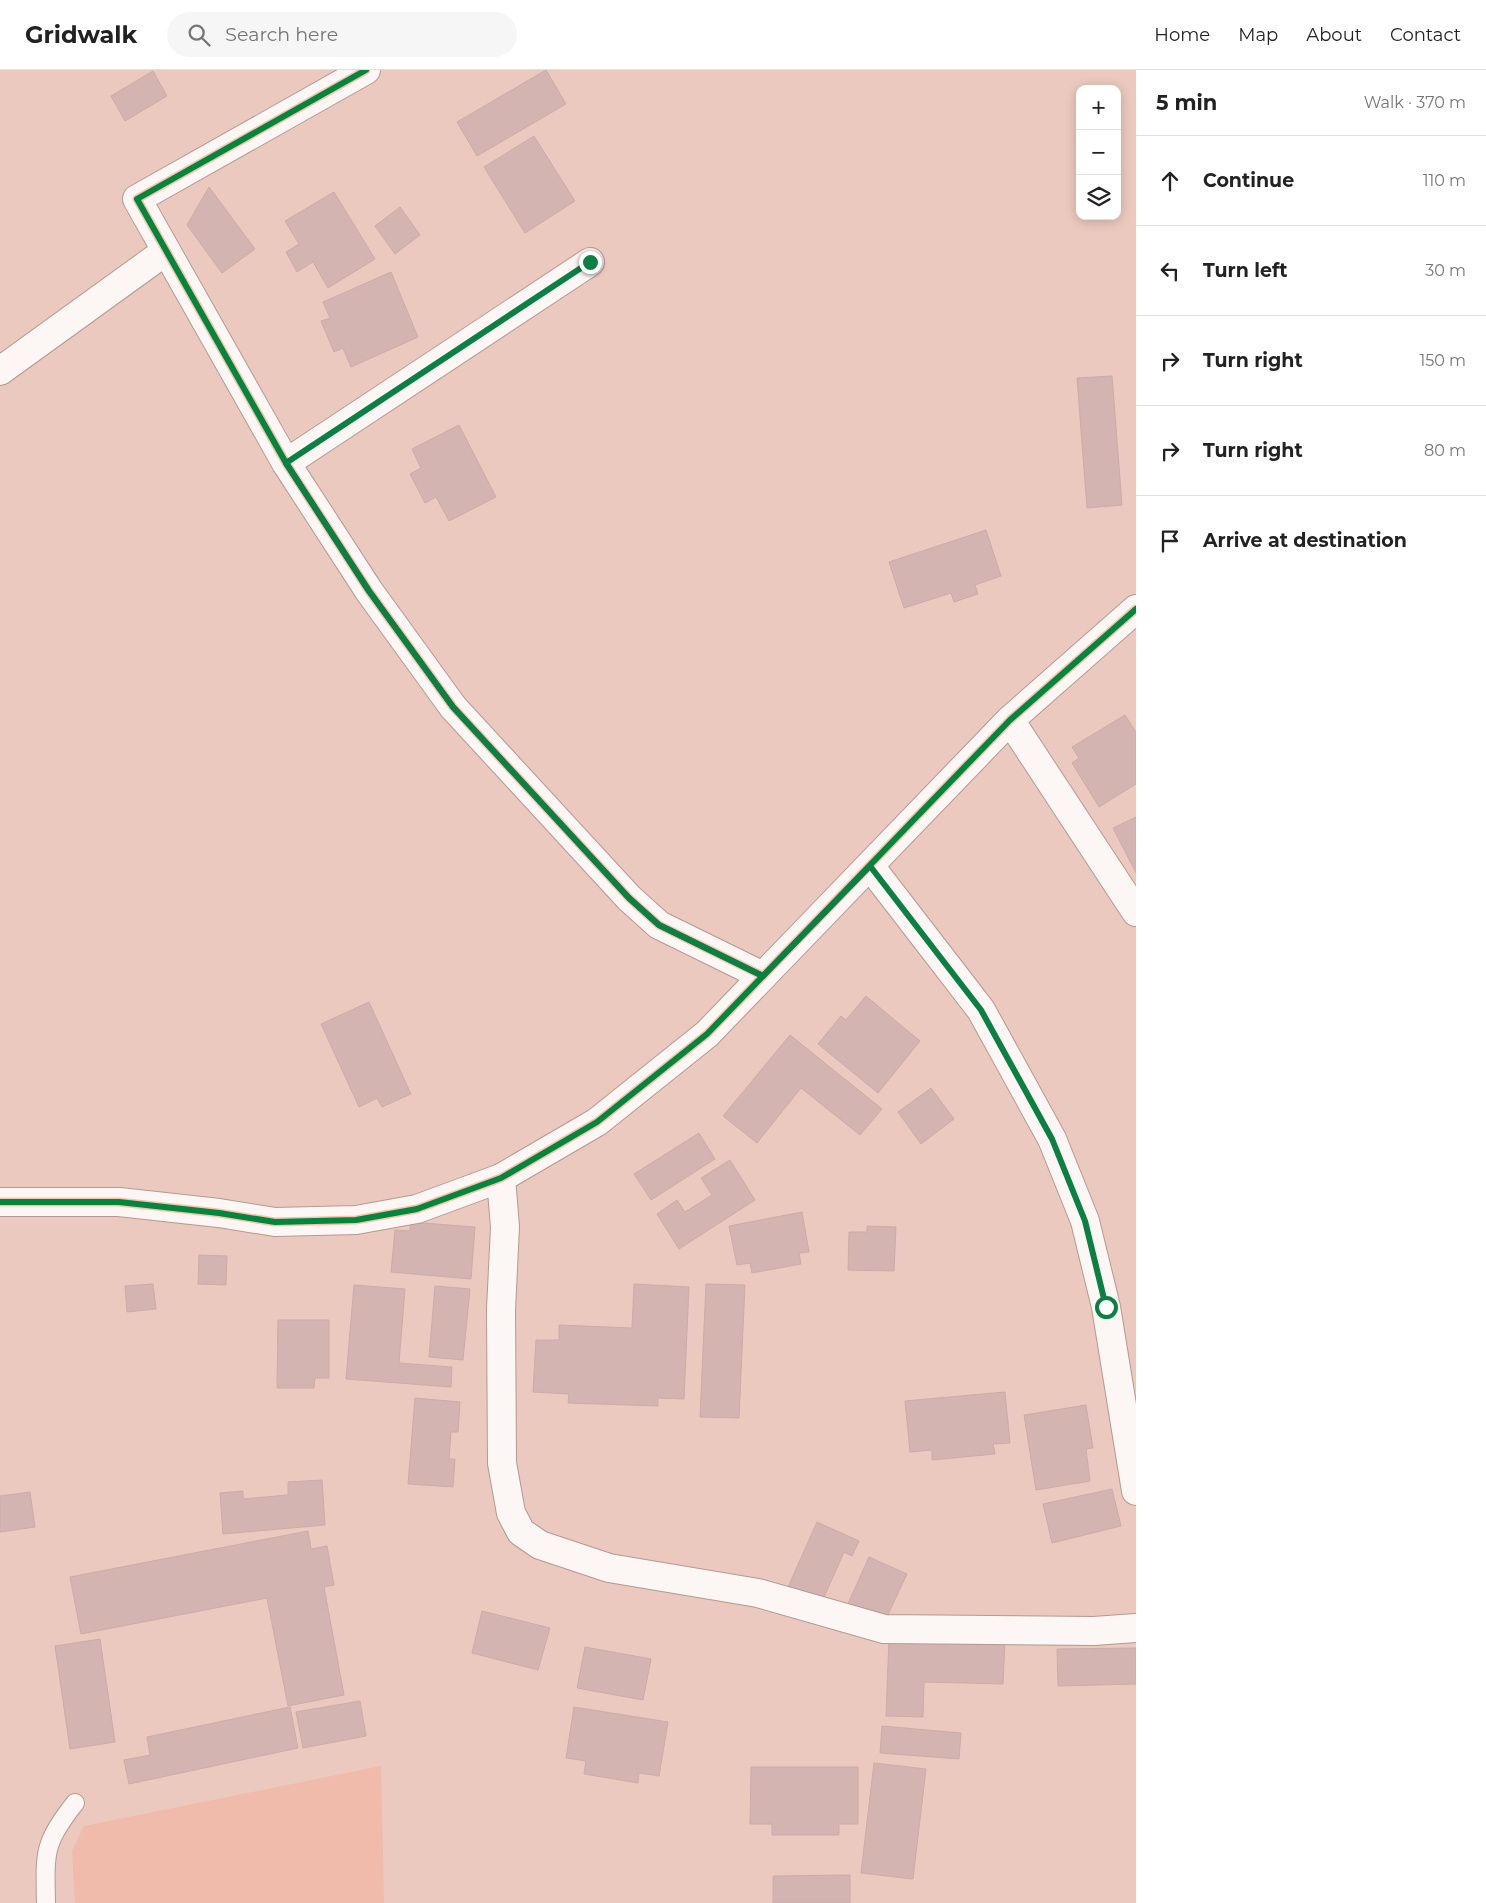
<!DOCTYPE html>
<meta charset="utf-8">
<style>
:root{--surface:#fff;--page:#f6f6f6;--text:#222;--muted:#767676;--line:#e0e0e0}
body{margin:0;font-family:Montserrat,sans-serif;background:var(--page);color:var(--text)}
.controls{position:absolute;right:15px;top:15px;display:grid;overflow:hidden;border-radius:10px;box-shadow:0 2px 12px #0003}
.controls button{width:45px;height:45px;display:grid;place-items:center;padding:0;border:0;border-bottom:1px solid var(--line);background:var(--surface);color:var(--text);font:25px sans-serif}
.stop{position:absolute;width:15px;height:15px;margin:-11px;border:4px solid #0b8043;border-radius:50%;background:#fff}
.stop.end{background:#0b8043;border-color:#fff;box-shadow:0 1px 5px #0008}
.list{margin:0;padding:0;list-style:none}
h2{display:flex;justify-content:space-between;align-items:center;height:65px;margin:0;padding:0 20px;font-size:21px}
h2 small{font-size:16px;font-weight:400;color:var(--muted)}
.list li{display:grid;grid-template-columns:32px 1fr auto;gap:15px;align-items:center;box-sizing:border-box;height:90px;padding:0 20px;border-top:1px solid var(--line)}
.list b{display:block;font-size:19px;white-space:nowrap}
.list em{font-size:16px;font-style:normal;color:var(--muted)}
.icon{flex:none;width:28px;height:28px;fill:none;stroke:currentColor;stroke-width:2;stroke-linecap:round;stroke-linejoin:round}
.map{position:relative;flex:none;width:1136px;height:1833px;overflow:hidden}
header{display:flex;align-items:center;gap:30px;box-sizing:border-box;height:70px;padding:0 25px;background:var(--surface);border-bottom:1px solid var(--line)}
header strong{font-size:24px}
nav{display:flex;gap:28px;margin-inline-start:auto;font-size:18px}
.search{width:350px;height:45px;background:var(--page);display:flex;align-items:center;gap:12px;box-sizing:border-box;padding:0 18px;border-radius:28px;color:var(--muted);font-size:19px}
main{display:flex}
aside{flex:1;background:var(--surface)}
.map>svg:first-child{display:block}
</style>
<header>
<strong>Gridwalk</strong>
<div class="search"><svg class="icon" aria-label="search" viewBox="0 0 24 24"><circle cx="10" cy="10" r="6"/><path d="M15 15l6 6"/></svg>Search here</div>
<nav><a>Home</a><a>Map</a><a>About</a><a>Contact</a></nav>
</header>
<main>
<div class="map">
<svg width="1136" height="1833" viewBox="0 0 1136 1833">
<rect width="100%" height="100%" fill="#ebc9be"/>
<path fill="#f0bbab" d="M381 1696 384 1833H75L72 1781 84 1756Z"/>
<g fill="#d3b4b0" stroke="#cbaca8">
<path d="M546 0 566 34 477 86 457 52Z"/>
<path d="M153 1 167 26 125 51 111 26Z"/>
<path d="M534 66 575 131 525 163 484 97Z"/>
<path d="M209 117 255 179 222 203 187 155Z"/>
<path d="M334 122 375 189 328 218 313 192 297 202 286 182 299 174 285 151Z"/>
<path d="M400 137 420 165 395 184 375 156Z"/>
<path d="M391 202 418 267 351 297 343 278 334 282 321 251 330 248 323 232Z"/>
<path d="M1112 306 1122 435 1087 438 1077 308Z"/>
<path d="M459 355 496 427 449 451 436 427 425 433 410 404 421 398 412 379Z"/>
<path d="M986 460 1001 506 975 515 978 524 954 532 951 523 904 538 889 492Z"/>
<path d="M1125 645 1136 662V714L1099 737 1072 693 1079 688 1072 677Z"/>
<path d="M1136 747V803L1113 758Z"/>
<path d="M866 926 920 971 878 1023 818 974 841 946 846 950Z"/>
<path d="M369 932 411 1024 382 1037 377 1028 359 1037 321 954Z"/>
<path d="M790 965 882 1039 860 1065 801 1018 757 1073 723 1046Z"/>
<path d="M931 1018 954 1049 921 1074 898 1042Z"/>
<path d="M699 1063 715 1089 651 1130 634 1104Z"/>
<path d="M730 1090 755 1130 679 1179 657 1144 677 1130 685 1142 712 1125 701 1108Z"/>
<path d="M802 1142 809 1182 799 1183 801 1194 752 1203 750 1193 737 1195 729 1156Z"/>
<path d="M410 1152 475 1157 471 1209 391 1202 395 1160 410 1161Z"/>
<path d="M867 1156 896 1157 894 1201 848 1200 849 1162H867Z"/>
<path d="M199 1185 227 1186 226 1215 198 1214Z"/>
<path d="M153 1214 156 1239 127 1242 125 1216Z"/>
<path d="M634 1214 689 1217 684 1329 658 1328V1336L568 1333 569 1324 533 1322 536 1270H559V1255L632 1258Z"/>
<path d="M706 1214 745 1215 739 1348 700 1347Z"/>
<path d="M354 1215 405 1219 399 1293 452 1297 451 1317 346 1309Z"/>
<path d="M435 1216 470 1219 463 1290 429 1287Z"/>
<path d="M278 1250H329V1308H315L314 1318H277Z"/>
<path d="M1005 1322 1010 1373 993 1374 995 1384 932 1390V1380L910 1382 905 1331Z"/>
<path d="M415 1328 460 1332 458 1362H451L449 1389H455L453 1417 408 1414Z"/>
<path d="M1086 1335 1093 1378 1086 1379 1090 1411 1036 1420 1024 1345Z"/>
<path d="M322 1410 325 1455 223 1464 220 1423 243 1421V1429L288 1425V1412Z"/>
<path d="M1112 1419 1121 1456 1052 1473 1043 1434Z"/>
<path d="M30 1422 35 1457 0 1462V1426Z"/>
<path d="M817 1452 859 1471 852 1486 844 1482 822 1532 788 1517Z"/>
<path d="M308 1461 311 1479 327 1476 334 1515 324 1517 344 1625 288 1636 267 1528 81 1564 70 1507Z"/>
<path d="M869 1487 907 1504 884 1553 847 1536Z"/>
<path d="M482 1541 550 1558 538 1600 472 1583Z"/>
<path d="M889 1568 1005 1571 1003 1614 924 1612 923 1647 886 1646Z"/>
<path d="M100 1569 115 1672 70 1679 55 1576Z"/>
<path d="M585 1577 651 1589 643 1630 577 1618Z"/>
<path d="M1136 1578V1614L1058 1616 1057 1579Z"/>
<path d="M360 1631 366 1666 303 1678 296 1642Z"/>
<path d="M290 1637 298 1678 129 1714 124 1690 150 1685 147 1667Z"/>
<path d="M574 1637 668 1652 659 1706 639 1703 638 1713 584 1704 586 1691 566 1688Z"/>
<path d="M882 1656 961 1663 959 1689 880 1683Z"/>
<path d="M874 1693 926 1699 913 1809 861 1803Z"/>
<path d="M751 1697H858V1754H839V1765H772V1754H750Z"/>
<path d="M850 1805V1833H773V1806Z"/>
</g>
<g fill="none" stroke-linecap="round" stroke-linejoin="round">
<g stroke="#b69990" stroke-width="20">
<path id="lane" d="M46 1833C45 1783 43 1773 75 1733"/>
</g>
<g stroke="#b69990" stroke-width="30">
<g id="street">
<path d="M366 0 137 129 286 393 369 521 453 637 629 828 659 855 763 906"/>
<path d="M0 301 166 181"/>
<path d="M286 393 590 192"/>
<path d="M1010 650 1136 842"/>
<path d="M870 796 981 940 1052 1069 1085 1151 1106 1237 1136 1421"/>
<path d="M501 1108 505 1157 501 1240 502 1393 511 1443 521 1462 540 1475 609 1498 758 1523 884 1559 1094 1561 1136 1558"/>
<path d="M0 1132H119L219 1143 275 1152 356 1150 417 1139 501 1108 597 1052 707 964 1010 650 1136 539"/>
</g>
</g>
<use href="#lane" stroke="#fcf7f5" stroke-width="18"/>
<use href="#street" stroke="#fcf7f5" stroke-width="28"/>
<g stroke="#febfab" stroke-width="9">
<g id="cycleway">
<path d="M366 0 137 129 286 393 369 521 453 637 629 828 659 855 763 906"/>
<path d="M0 1132H119L219 1143 275 1152 356 1150 417 1139 501 1108 597 1052 707 964 1010 650 1136 539"/>
</g>
</g>
<use href="#cycleway" stroke="#00873e" stroke-width="6"/>
</g>
<g fill="none" stroke-linecap="round" stroke-linejoin="round">
<path stroke="#0b8043" stroke-width="6" d="M590 192 286 393 369 521 453 637 629 828 659 855 763 906 870 796 981 940 1052 1069 1085 1151 1106 1237"/>
</g>
</svg>
<div class="controls">
<button>+</button>
<button>−</button>
<button><svg class="icon" aria-label="layers" viewBox="0 0 24 24"><path d="M12 4l9 5-9 5-9-5zM3 14l9 5 9-5"/></svg></button>
</div>
<div class="stop" style="left:1106px;top:1237px"></div>
<div class="stop end" style="left:590px;top:192px"></div>
</div>
<aside>
<h2>5 min<small>Walk · 370 m</small></h2>
<ul class="list">
<li><svg class="icon" aria-label="ahead" viewBox="0 0 24 24"><path d="M12 20V5M6 11l6-6 6 6"/></svg><div><b>Continue</b></div><em>110 m</em></li>
<li><svg class="icon" aria-label="left" viewBox="0 0 24 24"><path d="M17 20v-9H6M10 6l-5 5 5 5"/></svg><div><b>Turn left</b></div><em>30 m</em></li>
<li><svg class="icon" aria-label="right" viewBox="0 0 24 24"><path d="M7 20v-9h11M14 6l5 5-5 5"/></svg><div><b>Turn right</b></div><em>150 m</em></li>
<li><svg class="icon" aria-label="right" viewBox="0 0 24 24"><path d="M7 20v-9h11M14 6l5 5-5 5"/></svg><div><b>Turn right</b></div><em>80 m</em></li>
<li><svg class="icon" aria-label="arrive" viewBox="0 0 24 24"><path d="M6 21V4h12l-3 4 3 4H6"/></svg><div><b>Arrive at destination</b></div></li>
</ul>
</aside>
</main>
